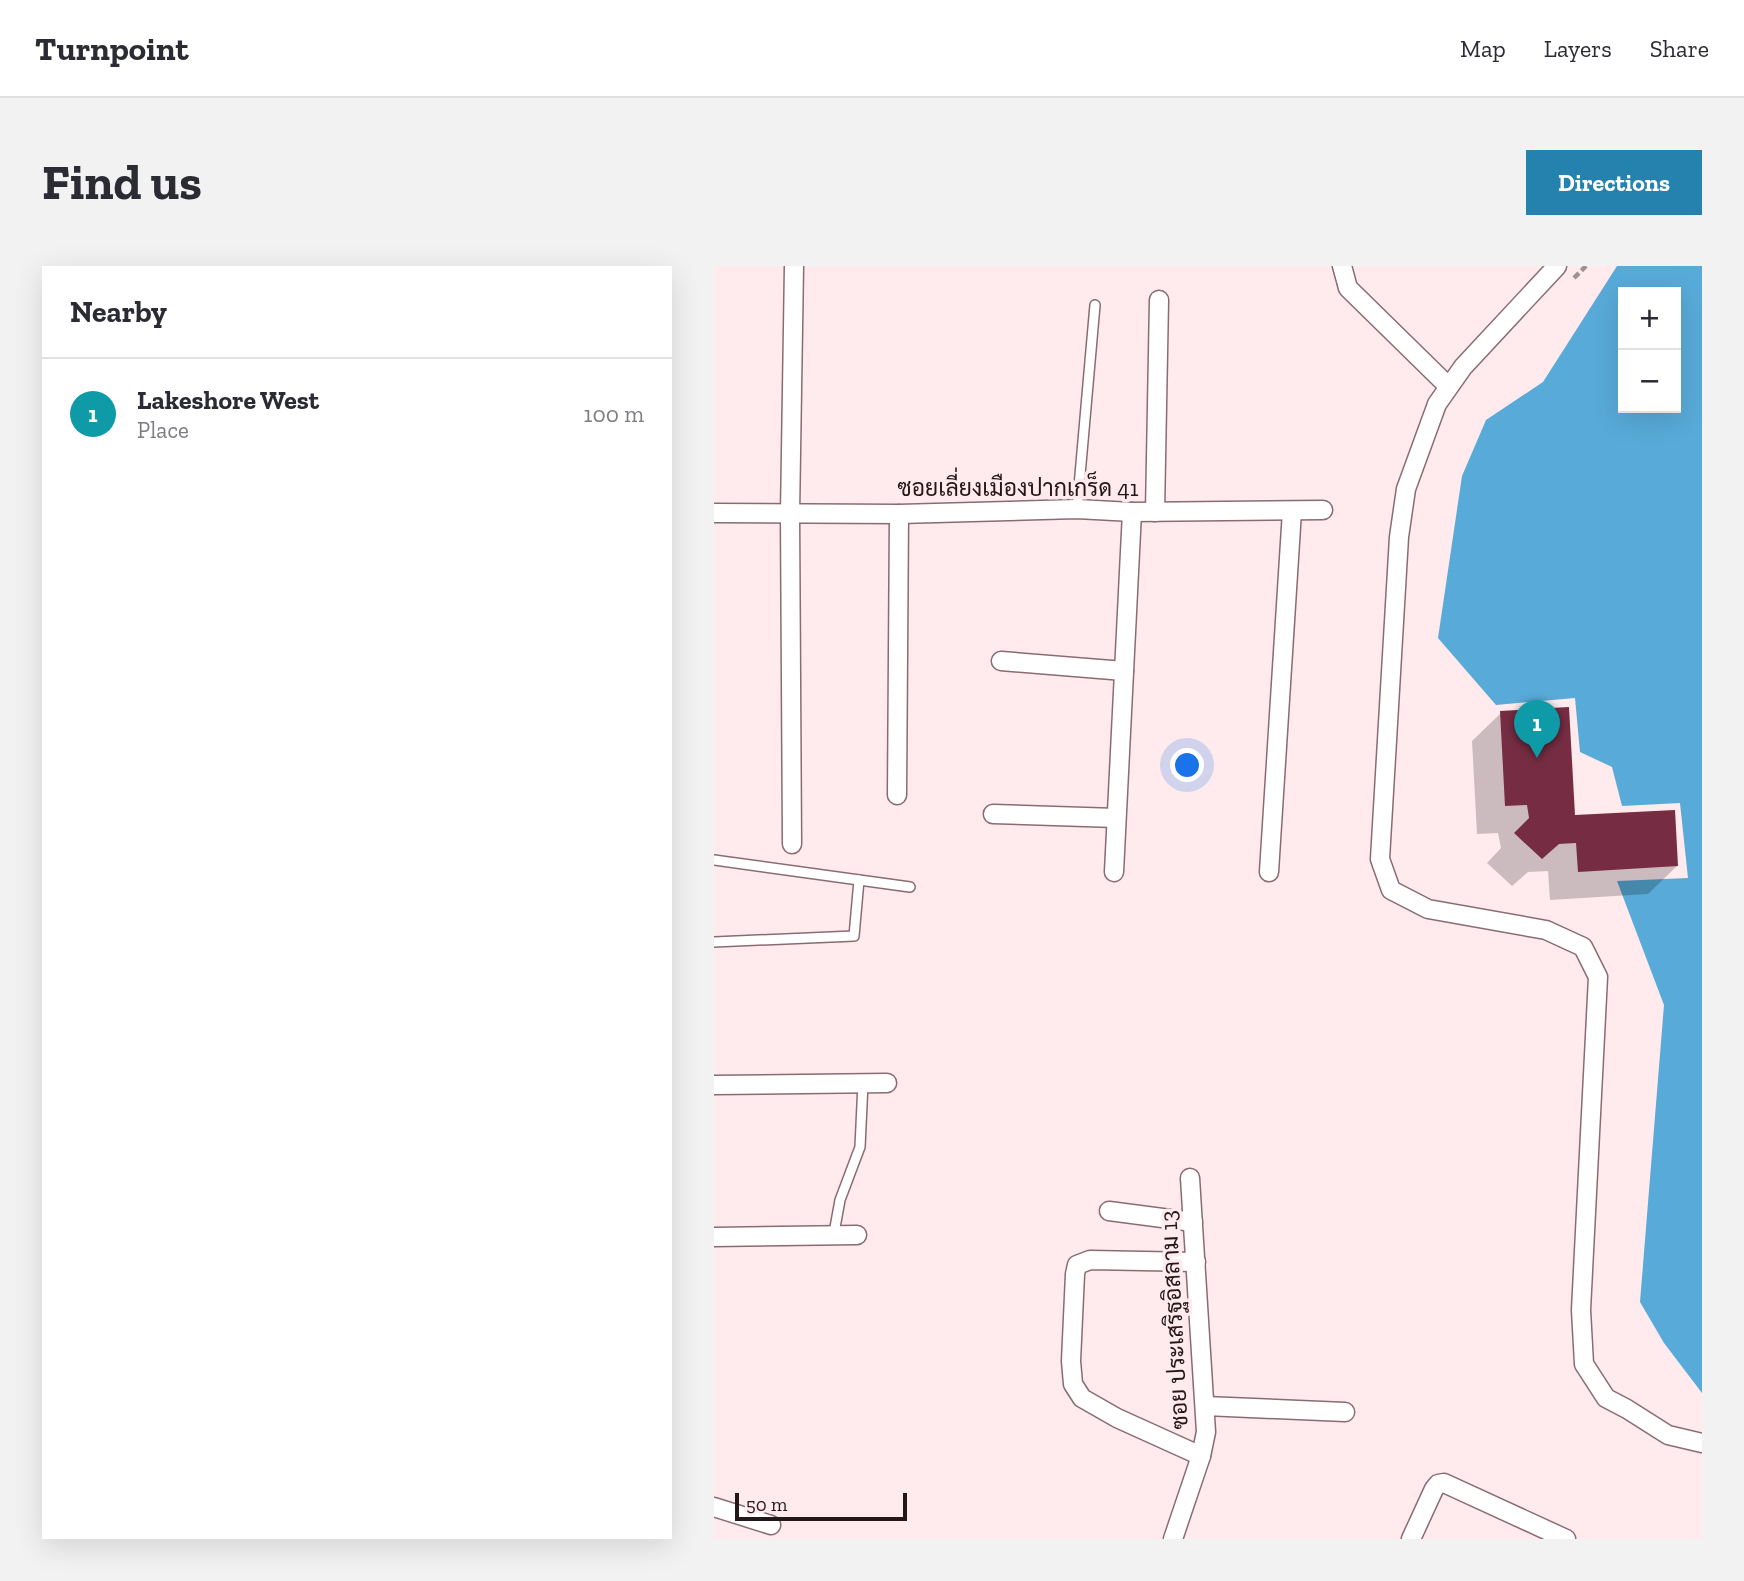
<!DOCTYPE html>
<meta charset="utf-8">
<style>
:root{--surface:#fff;--page:#f2f2f3;--text:#2b2b33;--muted:#7c7c81;--line:#e1e1e2;--accent:#2581ae}
body{margin:0;font-family:"Zilla Slab",Sarabun,serif;background:var(--page);color:var(--text)}
.controls{position:absolute;right:21px;top:21px;display:grid;overflow:hidden;border-radius:0px;box-shadow:0 7px 28px #0002}
.controls button{width:63px;height:63px;display:grid;place-items:center;padding:0;border:0;border-bottom:2px solid var(--line);background:var(--surface);color:var(--text);font:35px sans-serif}
.scale{position:absolute;left:21px;bottom:18px;width:172px;box-sizing:border-box;padding-left:7px;border:4px solid #23171a;border-top:0;font-size:19px;line-height:24px;white-space:nowrap;color:#23171a;-webkit-text-stroke:5px #ffeaee;paint-order:stroke}
.you{position:absolute;left:474px;top:500px;width:24px;height:24px;margin:-18px;border:5px solid #fff;border-radius:50%;background:#1a73e8;box-shadow:0 0 0 10px #1a73e833}
.badge{display:grid;place-items:center;width:46px;height:46px;border-radius:50%;background:var(--accent);color:#fff;font-size:23px;font-weight:700}
.pin{position:absolute;translate:-50% -58px;filter:drop-shadow(0 2px 4px #0008)}
.pin::after{content:'';position:absolute;top:37px;width:24px;height:21px;background:inherit;clip-path:polygon(0 0,100% 0,50% 100%)}
.list{margin:0;padding:0;list-style:none}
h2{display:flex;justify-content:space-between;align-items:center;height:91px;margin:0;padding:0 28px;font-size:30px}
h2 small{font-size:23px;font-weight:400;color:var(--muted)}
.list li{display:grid;grid-template-columns:46px 1fr auto;gap:21px;align-items:center;box-sizing:border-box;height:112px;padding:0 28px;border-top:2px solid var(--line)}
.list b{display:block;font-size:26px;white-space:nowrap}
.list p{margin:0;font-size:23px;white-space:nowrap;color:var(--muted)}
.list em{font-size:23px;font-style:normal;color:var(--muted)}
.map{position:relative;flex:none;width:988px;height:1273px;overflow:hidden;border-radius:0px}
header{display:flex;align-items:center;gap:42px;box-sizing:border-box;height:98px;padding:0 35px;background:var(--surface);border-bottom:2px solid var(--line)}
header strong{font-size:33px}
nav{display:flex;gap:38px;margin-inline-start:auto;font-size:24px}
.intro{display:flex;align-items:center;justify-content:space-between;box-sizing:border-box;height:168px;padding:0 42px}
h1{margin:0;font-size:49px}
.button{padding:18px 32px;border-radius:0px;background:var(--accent);color:#fff;font-size:24px;font-weight:700}
main{display:flex;gap:42px;padding:0 42px}
aside{flex:1;background:var(--surface);border-radius:0px;box-shadow:0 7px 28px #0002}
.map>svg:first-child{display:block}
</style>
<header>
<strong>Turnpoint</strong>
<nav><a>Map</a><a>Layers</a><a>Share</a></nav>
</header>
<div class="intro"><h1>Find us</h1><a class="button">Directions</a></div>
<main>
<aside>
<h2>Nearby<small></small></h2>
<ul class="list">
<li><span class="badge" style="background:#0f9aa8">1</span><div><b>Lakeshore West</b><p>Place</p></div><em>100 m</em></li>
</ul>
</aside>
<div class="map">
<svg width="988" height="1273" viewBox="0 0 988 1273">
<rect width="100%" height="100%" fill="#ffeaee"/>
<path fill="#58aad8" fill-rule="evenodd" d="M903 0H988V1127L950 1077 926 1036 950 739 903 615 974 612 966 537 908 540 898 501 866 486 861 432 782 439 724 372 748 210 772 154 829 116ZM909 26H962V142H909Z"/>
<path fill="#0003" d="M787 447 859 551 963 600 934 628 836 634 834 605 814 606 798 620 773 597 787 582 784 567 763 568 758 475Z"/>
<path fill="#762d43" d="M855 441 861 549 961 544 964 600 864 606 862 577 845 578 828 593 800 567 815 552 813 539 791 540 786 445Z"/>
<g fill="none" stroke-linecap="round" stroke-linejoin="round">
<g stroke="#896c72" stroke-width="12">
<g id="service">
<path d="M363 243 381 39"/>
<path d="M0 594 196 621"/>
<path d="M0 676 140 670 145 614"/>
<path d="M120 967 126 934 146 881 149 817"/>
</g>
</g>
<g stroke="#896c72" stroke-width="21">
<g id="minor">
<path d="M628 0 634 22 734 120"/>
<path d="M843 0 749 101 723 138 692 223 685 271 666 593 677 624 714 643 832 664 869 681 884 711 867 1044 870 1098 892 1132 913 1143 954 1169 988 1177"/>
<path d="M441 246 445 34"/>
<path d="M0 247 185 248 363 243 418 246 609 244"/>
<path d="M287 395 410 405"/>
<path d="M183 529 185 248"/>
<path d="M279 548 402 552"/>
<path d="M78 578 76 248 80 0"/>
<path d="M400 606 418 246"/>
<path d="M555 606 578 245"/>
<path d="M0 819 173 817"/>
<path d="M395 945 479 956"/>
<path d="M0 971 143 969"/>
<path d="M482 996 376 994 363 999 361 1008 357 1095 359 1118 368 1132 403 1152 487 1190"/>
<path d="M491 1140 631 1146"/>
<path d="M0 1241 57 1259"/>
<path d="M459 1273 487 1190 492 1166 476 912"/>
<path d="M697 1273 720 1223 724 1218 730 1217 852 1273"/>
</g>
</g>
<path stroke="#a19093" stroke-width="4.5" stroke-dasharray="7 3.5" stroke-linecap="butt" d="M860 12 872 0"/>
<use href="#service" stroke="#fff" stroke-width="9"/>
<use href="#minor" stroke="#fff" stroke-width="18"/>
</g>
<g text-anchor="middle" dominant-baseline="central" stroke-width="7" stroke-linejoin="round" paint-order="stroke">
<g font-size="23" fill="#23171a" stroke="#ffeaee">
<text x="304" y="222">ซอยเลี่ยงเมืองปากเกร็ด 41</text>
<text transform="translate(460 1054) rotate(-93)">ซอย ประเสริฐอิสลาม 13</text>
</g>
</g>
</svg>
<div class="controls">
<button>+</button>
<button>−</button>
</div>
<div class="scale">50 m</div>
<div class="you"></div>
<div class="pin badge" style="left:823px;top:492px;background:#0f9aa8">1</div>
</div>
</main>
